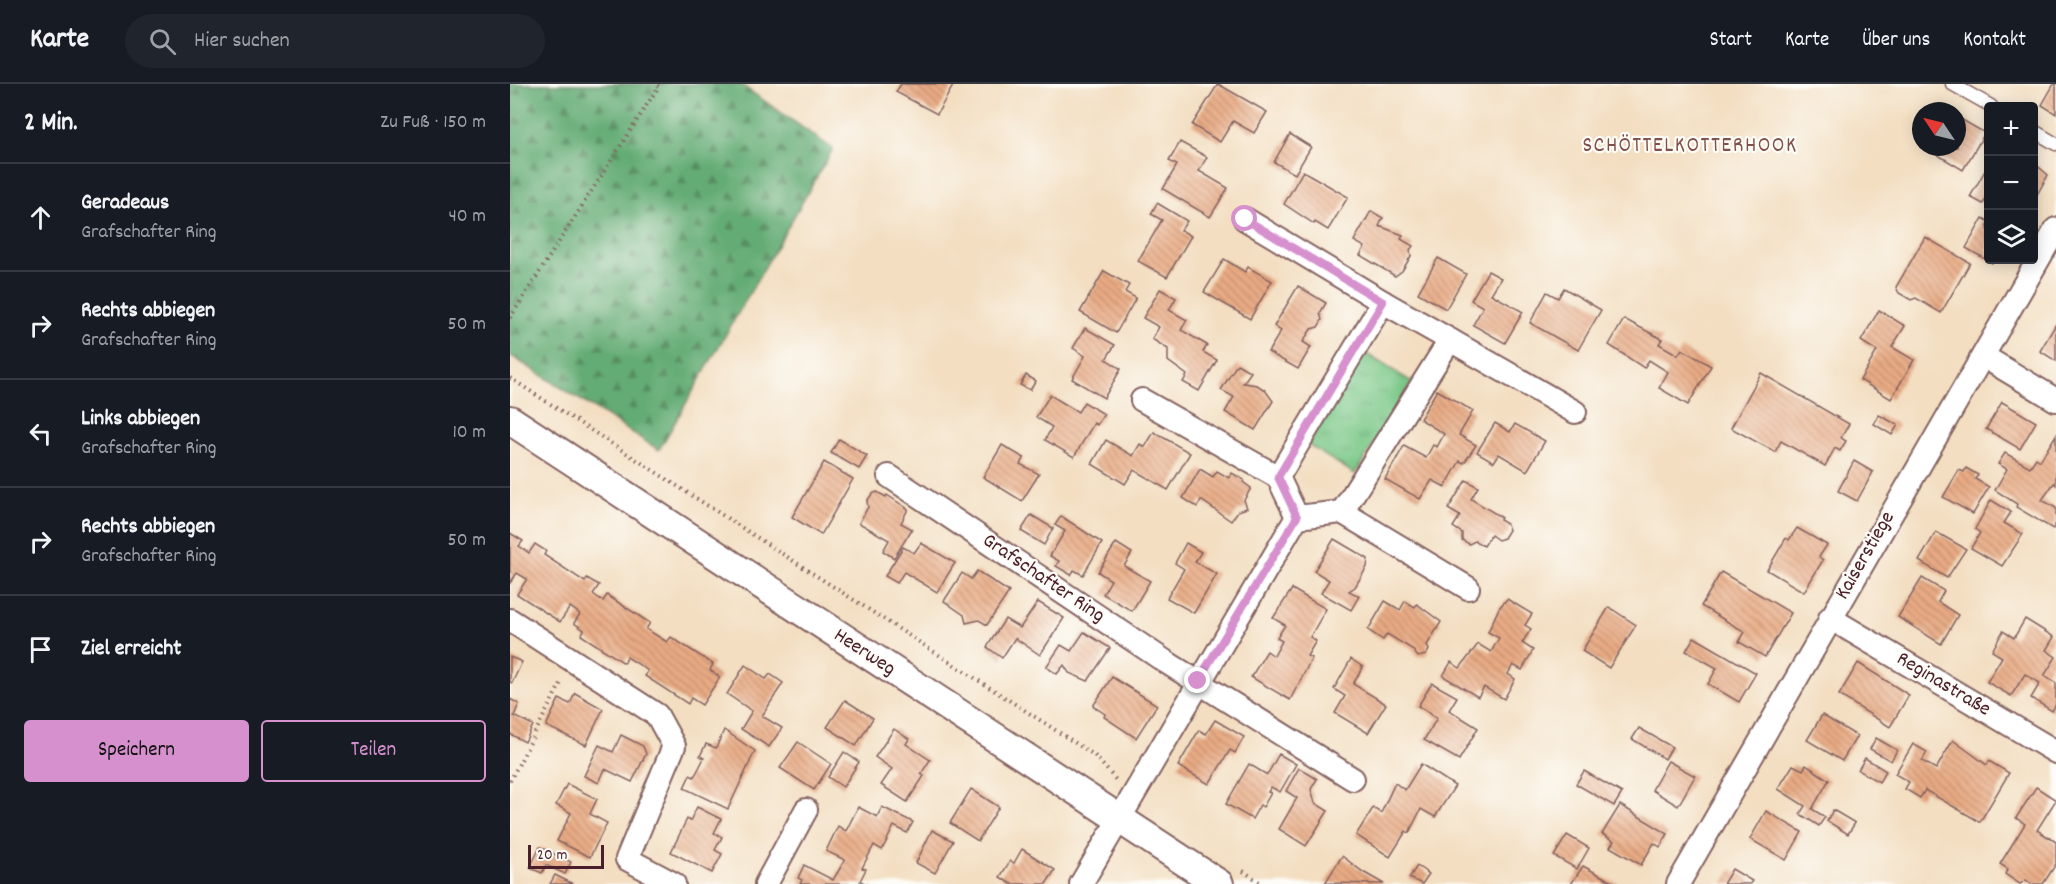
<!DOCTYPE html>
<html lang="de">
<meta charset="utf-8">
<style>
:root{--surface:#171b24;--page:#20242c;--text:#f1f3f6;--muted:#9ea1a6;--line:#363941;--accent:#d690ce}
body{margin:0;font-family:Dekko,sans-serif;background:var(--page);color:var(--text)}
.controls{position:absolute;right:18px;top:18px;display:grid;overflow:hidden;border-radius:6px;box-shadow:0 3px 15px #0003}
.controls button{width:54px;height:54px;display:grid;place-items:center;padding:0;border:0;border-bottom:2px solid var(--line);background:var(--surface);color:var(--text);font:30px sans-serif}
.compass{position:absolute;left:1402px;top:18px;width:54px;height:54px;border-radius:50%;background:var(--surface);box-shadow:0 3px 15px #0003;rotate:305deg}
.scale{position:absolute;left:18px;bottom:15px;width:76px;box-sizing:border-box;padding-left:6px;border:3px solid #4a1f2b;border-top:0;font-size:16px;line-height:21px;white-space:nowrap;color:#4a1f2b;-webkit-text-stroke:4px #fdfcf7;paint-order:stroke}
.stop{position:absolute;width:18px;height:18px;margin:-14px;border:4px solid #d690ce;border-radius:50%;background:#fff}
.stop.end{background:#d690ce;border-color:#fff;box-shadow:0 2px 6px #0008}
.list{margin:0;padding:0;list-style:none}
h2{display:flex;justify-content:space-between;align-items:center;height:78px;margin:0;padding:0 24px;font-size:26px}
h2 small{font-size:20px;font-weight:400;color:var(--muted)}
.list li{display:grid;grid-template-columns:39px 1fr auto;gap:18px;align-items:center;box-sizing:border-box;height:108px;padding:0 24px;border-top:2px solid var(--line)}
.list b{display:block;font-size:22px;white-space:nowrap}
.list p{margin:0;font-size:20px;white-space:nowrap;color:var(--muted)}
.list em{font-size:20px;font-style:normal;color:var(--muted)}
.actions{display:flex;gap:12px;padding:18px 24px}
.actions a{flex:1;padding:14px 0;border:2px solid var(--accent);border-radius:6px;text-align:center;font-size:21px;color:var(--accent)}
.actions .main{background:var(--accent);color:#111}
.icon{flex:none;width:33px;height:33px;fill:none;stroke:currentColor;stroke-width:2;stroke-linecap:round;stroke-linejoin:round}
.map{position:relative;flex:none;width:1546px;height:800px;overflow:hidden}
header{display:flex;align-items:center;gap:36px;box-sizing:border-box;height:84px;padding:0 30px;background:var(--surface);border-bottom:2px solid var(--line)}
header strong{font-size:28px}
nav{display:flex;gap:33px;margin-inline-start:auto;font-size:21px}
.search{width:420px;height:54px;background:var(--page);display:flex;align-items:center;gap:15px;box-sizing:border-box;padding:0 21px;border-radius:33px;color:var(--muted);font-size:22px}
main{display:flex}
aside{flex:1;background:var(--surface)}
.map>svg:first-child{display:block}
</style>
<header>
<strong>Karte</strong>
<div class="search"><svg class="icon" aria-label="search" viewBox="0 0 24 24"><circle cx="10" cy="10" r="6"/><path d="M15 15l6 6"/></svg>Hier suchen</div>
<nav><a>Start</a><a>Karte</a><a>Über uns</a><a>Kontakt</a></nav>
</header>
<main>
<aside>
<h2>2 Min.<small>Zu Fuß · 150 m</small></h2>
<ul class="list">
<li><svg class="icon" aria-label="ahead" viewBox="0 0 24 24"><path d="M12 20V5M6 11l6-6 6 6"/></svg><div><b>Geradeaus</b><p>Grafschafter Ring</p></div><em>40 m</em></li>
<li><svg class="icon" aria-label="right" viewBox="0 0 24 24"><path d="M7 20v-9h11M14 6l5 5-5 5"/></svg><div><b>Rechts abbiegen</b><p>Grafschafter Ring</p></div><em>50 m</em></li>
<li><svg class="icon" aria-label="left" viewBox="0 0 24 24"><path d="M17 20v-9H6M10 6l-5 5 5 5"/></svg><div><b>Links abbiegen</b><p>Grafschafter Ring</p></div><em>10 m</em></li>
<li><svg class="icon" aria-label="right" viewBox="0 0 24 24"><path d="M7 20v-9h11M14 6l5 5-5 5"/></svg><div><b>Rechts abbiegen</b><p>Grafschafter Ring</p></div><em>50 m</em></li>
<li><svg class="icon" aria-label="arrive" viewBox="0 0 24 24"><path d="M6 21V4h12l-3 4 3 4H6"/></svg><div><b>Ziel erreicht</b></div></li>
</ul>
<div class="actions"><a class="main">Speichern</a><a>Teilen</a></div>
</aside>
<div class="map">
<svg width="1546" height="800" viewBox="0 0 1546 800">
<defs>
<pattern id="grass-tufts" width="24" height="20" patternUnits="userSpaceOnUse" patternTransform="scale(1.5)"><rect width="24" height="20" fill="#7ac888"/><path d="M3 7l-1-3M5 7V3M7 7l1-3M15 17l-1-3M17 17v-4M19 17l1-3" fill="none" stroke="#6bab76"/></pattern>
<pattern id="forest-firs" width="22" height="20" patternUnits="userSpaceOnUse" patternTransform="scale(1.5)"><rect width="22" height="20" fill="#63ac74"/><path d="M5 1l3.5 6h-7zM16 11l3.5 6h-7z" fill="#548b5f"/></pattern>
<pattern id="building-back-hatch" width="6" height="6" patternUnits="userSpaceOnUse" patternTransform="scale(1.5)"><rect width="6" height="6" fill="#e9ab84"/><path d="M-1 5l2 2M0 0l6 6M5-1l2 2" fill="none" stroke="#bf8b6c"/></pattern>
</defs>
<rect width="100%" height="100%" fill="#fdfcf7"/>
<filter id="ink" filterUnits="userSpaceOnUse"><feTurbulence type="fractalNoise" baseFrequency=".0167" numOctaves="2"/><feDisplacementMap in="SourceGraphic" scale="12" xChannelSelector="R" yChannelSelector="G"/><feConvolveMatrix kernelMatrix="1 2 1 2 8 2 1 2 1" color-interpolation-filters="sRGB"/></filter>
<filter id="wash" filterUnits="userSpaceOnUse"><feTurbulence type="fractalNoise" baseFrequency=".008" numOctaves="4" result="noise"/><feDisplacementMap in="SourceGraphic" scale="24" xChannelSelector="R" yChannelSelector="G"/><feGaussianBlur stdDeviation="1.35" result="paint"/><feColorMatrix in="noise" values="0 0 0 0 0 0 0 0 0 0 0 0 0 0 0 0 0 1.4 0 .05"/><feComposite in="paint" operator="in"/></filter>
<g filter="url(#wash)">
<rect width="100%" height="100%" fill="#f3dec1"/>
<path fill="url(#grass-tufts)" stroke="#62745a" stroke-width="1.5" d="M855 269 902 298 845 390 798 361Z"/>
<path fill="url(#forest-firs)" stroke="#566650" stroke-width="1.5" d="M0 0H230L323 65 149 366 0 271Z"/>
<g id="blocks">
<g fill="url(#building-back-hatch)">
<path d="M391 0H444L427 30 386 8Z"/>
<path d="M708 0 757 28 744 49 723 37 710 58 682 41Z"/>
<path d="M1544 0H1546V30L1532 21Z"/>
<path d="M1447 33 1475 49 1453 86 1423 68 1426 63H1447Z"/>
<path d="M780 50 801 63 785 90 764 78Z"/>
<path d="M670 58 697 73 689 87 718 104 700 133 653 105 667 81 659 77Z"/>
<path d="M1524 79 1538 91 1524 116Z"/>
<path d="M1476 85 1478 86V111L1473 120 1460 113Z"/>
<path d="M793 87 838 113 818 146 805 138 804 140 774 120Z"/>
<path d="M647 119 677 137 671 146 681 152 657 193 628 177 652 136 641 130Z"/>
<path d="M861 127 873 134 869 142 893 151 891 155 903 162 900 166 901 172 892 187 885 192 850 171 855 163 844 157Z"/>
<path d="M1473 134 1478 137V176H1484L1482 179 1456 164Z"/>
<path d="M1415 153 1460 179 1431 229 1406 214 1401 216 1389 209 1386 203Z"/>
<path d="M928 174 956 190 936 225 908 209Z"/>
<path d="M714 175 735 188 738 183 762 197 740 235 694 208Z"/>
<path d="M594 187 619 201 615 208 626 214 606 249 570 228Z"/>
<path d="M978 187 991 194 981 210 1013 228 995 259 963 241 973 223 961 216Z"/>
<path d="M788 202 816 219 810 229 812 236 808 243 801 245 793 258 801 263 788 285 758 268 771 247 764 242Z"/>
<path d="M1054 204 1091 226 1068 266 1020 239 1037 208 1048 214Z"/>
<path d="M650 205 666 214 659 226 677 236 671 246 697 261 693 268 707 276 689 307 673 298 677 291 658 277V265L642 255 649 243 633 234Z"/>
<path d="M1369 226 1395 242 1382 263 1404 276 1381 315 1350 296 1367 267 1351 257Z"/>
<path d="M1114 235 1152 255 1149 260 1168 271 1172 265 1201 282 1178 321 1149 304 1158 288 1139 276 1134 284 1099 261Z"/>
<path d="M1546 240V277L1530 267Z"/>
<path d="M575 244 605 261 596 275 611 285 594 314 562 295 575 272 563 264Z"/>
<path d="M727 280 741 288 733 299 747 301 755 306 763 317 745 346 715 328 724 313 711 306Z"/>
<path d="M1251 289 1339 340 1331 354 1336 357 1330 367 1325 364 1315 382 1271 357 1265 368 1221 344Z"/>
<path d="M516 291 526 297 520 306 510 301Z"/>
<path d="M927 306 963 327 949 351 966 361 954 379 950 377 935 403 922 396 910 415 875 395 894 362 916 374 923 361 927 363 934 350 910 335Z"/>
<path d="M540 311 568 328 574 318 594 330 587 341 584 339 564 373 535 356 542 343 526 333Z"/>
<path d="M1492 318 1526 338 1510 365 1476 345Z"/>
<path d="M1369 331 1388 341 1382 351 1364 340Z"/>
<path d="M985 339 1000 348 1005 340 1035 357 1017 387 989 370 984 378 967 368Z"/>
<path d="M644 348 680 369 658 406 624 386 615 400 582 380 596 356 623 372 630 360 635 363Z"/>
<path d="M1546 351V401L1544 399 1532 416 1546 424V439L1543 445 1506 423 1507 420 1485 406 1497 385 1488 380 1495 369 1520 383 1526 374 1530 377Z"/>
<path d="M329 355 357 372 349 385 321 369Z"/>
<path d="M492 361 514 374 510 380 529 390 512 417 473 393Z"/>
<path d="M1344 377 1363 388 1347 417 1328 407Z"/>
<path d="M314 378 343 395 311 451 282 433Z"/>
<path d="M1456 384 1468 391 1465 395 1479 403 1463 430 1433 413 1449 386 1454 388Z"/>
<path d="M690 385 703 393 707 387 719 394 722 389 734 396 733 398 741 404 734 416 737 424 728 427 721 437 691 416 687 423 673 414Z"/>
<path d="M956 396 968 403 961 415 991 433 990 436 997 440 999 446 994 454 988 456 981 451 974 462 965 457 959 460 952 456V449L943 443 950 432 938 425Z"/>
<path d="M367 408 376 413 377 411 398 425 391 439 402 445 384 474 373 467 379 456 349 439 358 423 357 417 362 410Z"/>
<path d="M1481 416 1501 428 1494 439 1513 450 1492 482 1461 464 1470 449 1465 445Z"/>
<path d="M521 431 543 444 534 461 511 447Z"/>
<path d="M551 432 592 459 573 491 564 486 561 491 546 482 549 477 540 472 555 447 545 441Z"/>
<path d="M1287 444 1317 461 1309 473 1313 476 1294 508 1257 486 1276 454 1279 456Z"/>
<path d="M1426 448 1456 465 1437 494 1409 477Z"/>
<path d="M0 449 13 457 9 462 19 469 25 460 36 467 34 471 75 498 77 494 89 501 83 510 93 517 97 511 140 539 136 545 157 558 161 553 203 580 200 586 210 593 192 621 181 614 178 620 135 592 138 587 128 580 117 573 114 579 71 551 74 546 64 539 70 530 60 523 50 538 7 510 17 495 7 489 0 499Z"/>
<path d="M824 455 858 475 857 483 845 503 839 507 849 512 841 526 811 509 819 496 804 487Z"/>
<path d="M411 459 445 479 427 508 394 488 387 499 375 492 393 463 404 469Z"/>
<path d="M606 459 622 469 614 482 640 497 622 527 593 510 601 496 588 488Z"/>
<path d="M676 459 691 468 685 478 707 490 684 529 657 514 674 485 665 479Z"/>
<path d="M467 487 499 508 477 541 469 536 456 539 454 531 434 517 452 489 461 495Z"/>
<path d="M1211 488 1281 529 1255 573 1229 558 1235 548 1191 522Z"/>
<path d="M1412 494 1434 507 1428 518 1448 531 1431 560 1388 533Z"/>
<path d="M782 505 816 525 800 553 806 557 797 572 802 574 780 616 741 593 757 567 764 572 772 557 767 554 775 541 763 534Z"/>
<path d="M997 515 1022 530 1015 541 1021 545 1012 559 1023 566 1012 586 1003 581 998 590 1005 595 994 615 974 603 968 613 933 592 941 578 950 584 968 560 981 568 989 554 978 548 989 524Z"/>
<path d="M875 517 890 526 895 517 905 523 907 520 931 538 917 561 919 566 916 571 908 573 902 565 877 550 873 556 858 546Z"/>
<path d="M528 518 554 534 530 571 505 554 492 574 477 563 495 535 510 544Z"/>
<path d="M1099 523 1126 541 1099 584 1072 567Z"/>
<path d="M1515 535 1544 553 1536 566 1546 573 1534 592 1546 599V620L1542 627 1521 614 1530 599 1515 590 1501 612 1477 598 1492 573 1482 567 1493 547 1504 554Z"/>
<path d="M574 548 600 564 578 597 559 589 554 581 547 590 536 583 551 561 561 567Z"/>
<path d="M1184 553 1246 589 1229 618 1198 600 1207 584 1176 567Z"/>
<path d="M0 573 12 578 2 599 0 598Z"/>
<path d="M841 575 853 583 843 600 876 620 858 649 825 629 835 612 824 605Z"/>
<path d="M1348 579 1399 611 1380 643 1329 611Z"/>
<path d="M235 581 256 595 260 590 273 599 252 632 272 644 259 663 231 645 242 627 217 610Z"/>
<path d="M602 593 647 621 626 654 594 633 595 630 583 622Z"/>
<path d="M922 599 947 613 939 626 968 644 949 676 914 656 927 634 908 622Z"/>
<path d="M65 609 93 625 76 661 36 642 49 615 60 620Z"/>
<path d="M0 615 9 620 4 632 23 641 15 658 0 650Z"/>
<path d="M335 616 363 634 346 662 317 643Z"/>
<path d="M1312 631 1347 652 1332 677 1297 656Z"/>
<path d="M705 636 734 653 725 669 720 666 699 700 668 682 689 646 696 650Z"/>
<path d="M1129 644 1162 663 1155 675 1122 655Z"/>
<path d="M384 645 399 655 396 660 420 676 411 690 414 692 397 718 371 701 382 685 365 673Z"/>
<path d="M214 646 245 667 218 725 174 704 180 691 184 693 189 684 194 674 190 672 196 660 206 664Z"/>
<path d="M111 651 133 662 136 670 122 698 95 685 89 699 74 692 89 661 103 668Z"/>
<path d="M1366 654 1387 666 1381 677 1360 665Z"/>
<path d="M1443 656 1477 681 1479 677 1499 689 1470 738 1415 706 1410 714 1395 705 1399 698 1385 690 1403 660 1417 668 1412 677 1426 685Z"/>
<path d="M288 658 321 680 304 706 270 684Z"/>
<path d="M334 668 349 678 333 703 318 693Z"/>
<path d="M769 670 786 680 770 708 761 703 758 708 761 709 753 723 750 721 742 735 716 720 739 680 757 691Z"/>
<path d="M1355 674 1376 687 1369 698 1348 686Z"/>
<path d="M1158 677 1185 692 1168 722 1142 706Z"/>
<path d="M911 680 945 702 925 733 911 725 899 749 896 747 880 773 846 751 863 724 871 729 885 699 895 706Z"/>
<path d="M1283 681 1293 686 1296 681 1319 696 1302 725 1315 733 1309 742 1290 730 1295 722 1268 705Z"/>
<path d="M789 684 807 695 801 705 805 719 818 727 796 762 769 745 787 714 776 707Z"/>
<path d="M1074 687 1112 709 1104 722 1066 700Z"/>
<path d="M57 700 87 715 80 730 97 739 80 773 47 757 61 729 46 721Z"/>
<path d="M1526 703 1546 716 1527 746 1546 758V780L1533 800H1521L1516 796 1510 800 1495 790 1498 785 1490 780 1515 740 1506 734Z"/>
<path d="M461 705 489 723 468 757 440 739Z"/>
<path d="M1110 721 1158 750 1150 763 1144 759 1131 781 1100 763 1104 757 1092 750Z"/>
<path d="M187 723 211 735 204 749 212 753 205 766 212 770 202 789 161 768 177 735 180 737Z"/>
<path d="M348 723 367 733 372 723 403 738 397 749 384 742 372 766 364 761 352 784 356 785 350 797 357 800H290L292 796 288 794 294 781 323 796 335 776 316 767 328 742 336 747Z"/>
<path d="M1323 726 1345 739 1338 750 1317 737Z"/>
<path d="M1256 727 1292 748 1276 776 1240 755Z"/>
<path d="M422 746 443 757 425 789 406 779Z"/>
<path d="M1057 751 1079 764 1067 785 1044 772Z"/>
<path d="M30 763 61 778 55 790 36 781 32 789 20 784Z"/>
<path d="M512 765 545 786 536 800H501L490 793 500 777 504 779Z"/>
<path d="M832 772 853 788 874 800 815 799Z"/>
<path d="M907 782 919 790 912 800 899 794Z"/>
<path d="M1073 782 1099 796 1109 800H1061Z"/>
<path d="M1222 785 1242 797 1240 800H1213Z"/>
<path d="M45 791 63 800H40Z"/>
</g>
</g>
</g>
<g filter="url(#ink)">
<use href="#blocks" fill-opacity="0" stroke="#856260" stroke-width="1.5"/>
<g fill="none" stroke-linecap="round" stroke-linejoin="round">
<g stroke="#856260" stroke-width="15">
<g id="service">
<path d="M1442 0 1481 22"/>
<path d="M1524 47 1546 60"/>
</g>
</g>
<g stroke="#856260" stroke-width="26">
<g id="minor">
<path d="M735 135 873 218"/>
<path d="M940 256 1065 328"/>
<path d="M1473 272 1546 316"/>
<path d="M632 316 768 393"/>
<path d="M379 392 656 578 843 695"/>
<path d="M832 428 958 504"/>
<path d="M1320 534 1546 668"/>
<path d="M0 536 147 631 164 662 117 775 164 800"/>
<path d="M256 800 296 726"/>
<path d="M571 800 787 433 832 428 940 256 873 218 768 393 787 433"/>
<path d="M1168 800 1546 145"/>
</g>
</g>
<g stroke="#856260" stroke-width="32">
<path id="tertiary" d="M0 336 709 800"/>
</g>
<g stroke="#856260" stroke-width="4" stroke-dasharray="1.5 4.5" stroke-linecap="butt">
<path d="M0 234 149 2 145 0"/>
<path d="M0 294 584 671 606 696"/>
<path d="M0 697 52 597"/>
<path d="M733 787 753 800"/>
</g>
<use href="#service" stroke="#fff" stroke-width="12"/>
<use href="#minor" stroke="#fff" stroke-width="22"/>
<use href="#tertiary" stroke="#fff" stroke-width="28"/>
</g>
</g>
<g fill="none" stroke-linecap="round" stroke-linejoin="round" filter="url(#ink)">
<path stroke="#d690ce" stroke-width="8" d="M688 597 787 433 768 393 873 218 735 135"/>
</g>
<g text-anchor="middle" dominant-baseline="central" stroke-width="4.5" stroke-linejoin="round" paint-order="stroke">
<g font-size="21" fill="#4a1f2b" stroke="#fdfcf7">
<text transform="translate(1356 472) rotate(-60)">Kaiserstiege</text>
<text transform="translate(533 495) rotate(34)">Grafschafter Ring</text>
<text transform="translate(354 569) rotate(33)">Heerweg</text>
<text transform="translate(1433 601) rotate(31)">Reginastraße</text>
</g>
<g font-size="22" letter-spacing="1.5" fill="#82504a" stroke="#fdfcf7">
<text x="1180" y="62">SCHÖTTELKOTTERHOOK</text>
</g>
</g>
</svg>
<div class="controls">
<button>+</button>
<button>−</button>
<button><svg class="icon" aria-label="layers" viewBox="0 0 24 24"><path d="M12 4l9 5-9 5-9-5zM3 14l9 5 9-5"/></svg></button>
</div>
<svg class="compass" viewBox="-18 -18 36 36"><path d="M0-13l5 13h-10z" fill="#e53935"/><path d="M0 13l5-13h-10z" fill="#9ea1a6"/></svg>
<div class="scale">20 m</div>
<div class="stop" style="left:735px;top:135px"></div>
<div class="stop end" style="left:688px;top:597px"></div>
</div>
</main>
